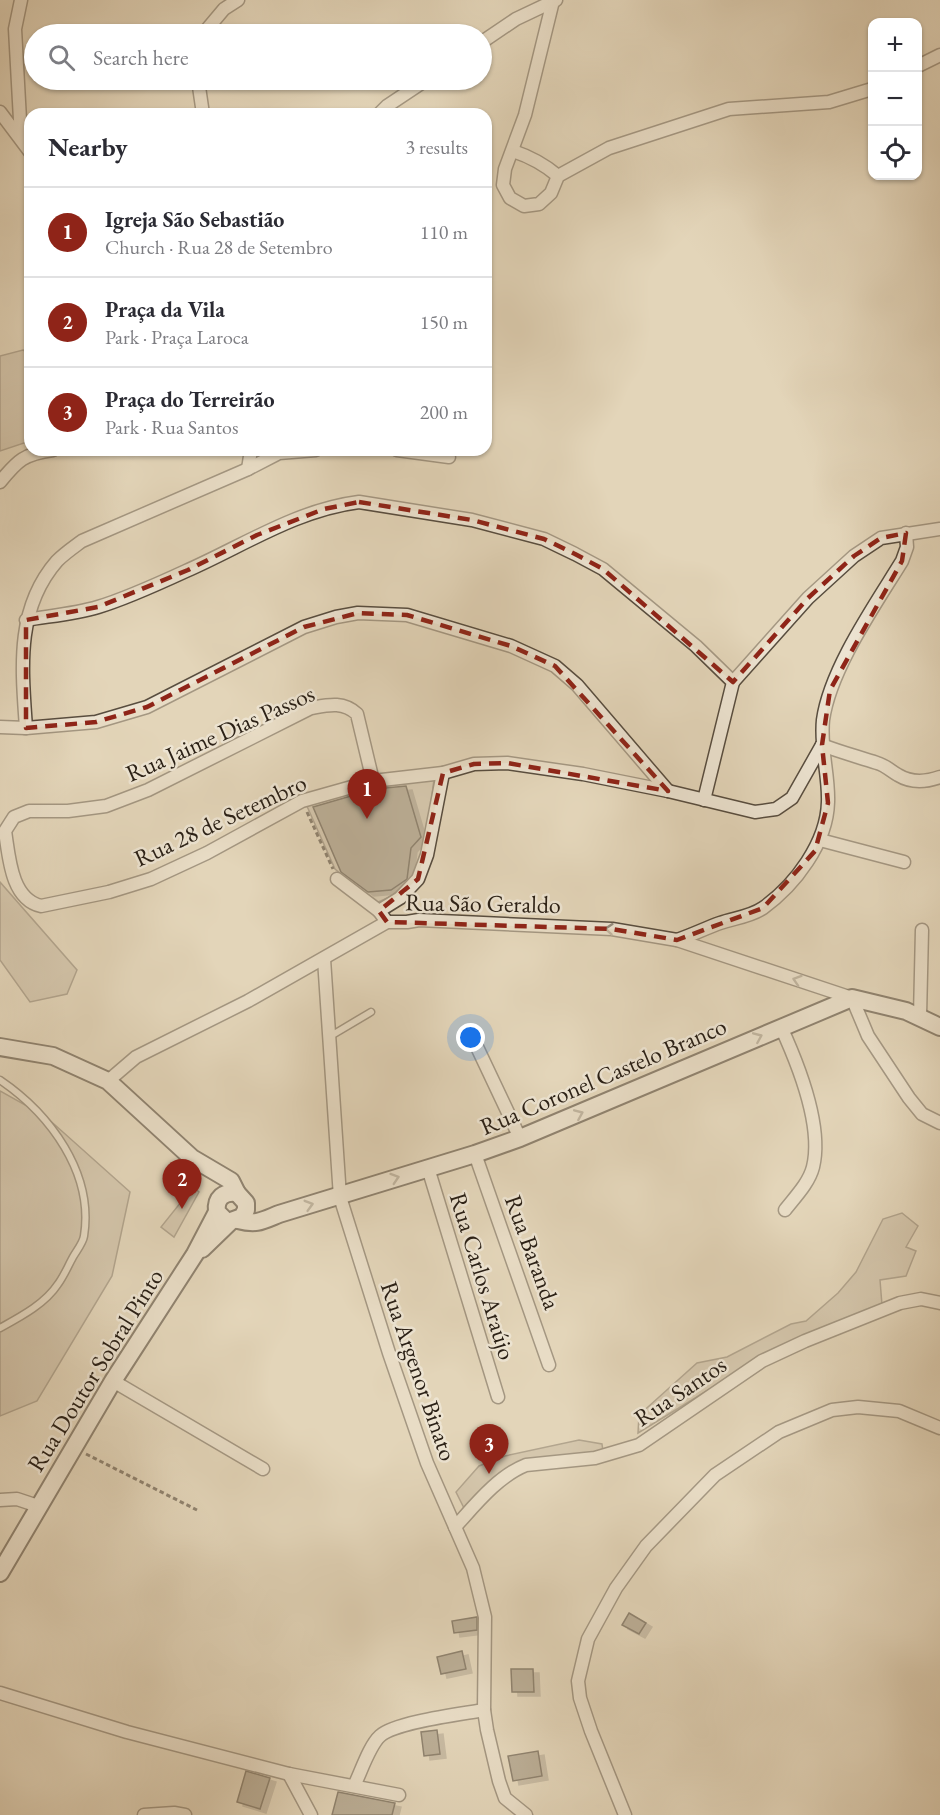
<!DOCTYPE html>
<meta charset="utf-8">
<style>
:root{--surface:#fff;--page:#f7f7f7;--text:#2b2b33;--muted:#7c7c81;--line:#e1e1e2;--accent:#8f2418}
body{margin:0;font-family:"EB Garamond",serif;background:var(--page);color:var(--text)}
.controls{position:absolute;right:18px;top:18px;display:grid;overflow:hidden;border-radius:12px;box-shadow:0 2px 4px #0004}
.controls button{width:54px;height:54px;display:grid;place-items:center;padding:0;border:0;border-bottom:2px solid var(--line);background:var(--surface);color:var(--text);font:30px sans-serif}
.you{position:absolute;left:471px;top:1038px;width:21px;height:21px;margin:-15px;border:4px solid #fff;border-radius:50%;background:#1a73e8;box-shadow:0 0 0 9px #1a73e833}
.badge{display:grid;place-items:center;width:39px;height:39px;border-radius:50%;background:var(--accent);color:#fff;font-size:20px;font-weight:700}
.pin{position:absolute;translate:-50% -50px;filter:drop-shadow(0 2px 3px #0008)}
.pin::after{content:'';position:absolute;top:32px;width:21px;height:18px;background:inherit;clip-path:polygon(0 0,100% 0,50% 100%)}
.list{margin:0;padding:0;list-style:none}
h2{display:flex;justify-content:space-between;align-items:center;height:78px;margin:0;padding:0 24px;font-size:26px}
h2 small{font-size:20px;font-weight:400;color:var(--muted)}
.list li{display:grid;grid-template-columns:39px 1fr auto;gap:18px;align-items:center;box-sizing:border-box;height:90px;padding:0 24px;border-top:2px solid var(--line)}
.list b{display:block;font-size:22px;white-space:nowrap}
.list p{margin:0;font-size:20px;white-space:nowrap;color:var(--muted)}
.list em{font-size:20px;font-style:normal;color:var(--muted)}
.icon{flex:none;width:33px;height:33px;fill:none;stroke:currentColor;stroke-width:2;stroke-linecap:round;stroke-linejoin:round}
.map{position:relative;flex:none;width:940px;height:1815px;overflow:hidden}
.search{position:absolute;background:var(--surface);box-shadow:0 2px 4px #0004;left:24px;top:24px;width:468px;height:66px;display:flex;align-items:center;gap:15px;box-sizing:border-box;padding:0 21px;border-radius:33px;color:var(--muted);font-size:22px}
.panel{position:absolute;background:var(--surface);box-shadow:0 2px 4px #0004;left:24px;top:108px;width:468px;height:348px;border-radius:18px}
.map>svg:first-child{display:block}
</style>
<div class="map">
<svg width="940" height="1815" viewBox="0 0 940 1815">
<defs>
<filter id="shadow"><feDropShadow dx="6" dy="4" stdDeviation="0" flood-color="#0004"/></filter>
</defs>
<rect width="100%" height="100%" fill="#e3d5b9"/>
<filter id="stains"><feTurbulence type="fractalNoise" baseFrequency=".00333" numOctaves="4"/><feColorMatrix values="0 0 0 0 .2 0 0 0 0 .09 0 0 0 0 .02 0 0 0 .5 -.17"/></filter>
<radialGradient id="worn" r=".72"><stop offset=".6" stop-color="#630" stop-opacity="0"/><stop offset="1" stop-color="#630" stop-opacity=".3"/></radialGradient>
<g fill="#c4b69d" stroke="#776b5a" stroke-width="1.5">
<path d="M23 350 30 354V441L0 451V356Z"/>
<path d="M434 779 428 827 419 870 392 896 376 903 335 869 306 804 358 788Z"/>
<path d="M0 882 77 970 67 994 30 1002 0 960Z"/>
<path d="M0 1091 45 1116 130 1192 112 1276 37 1401 0 1416Z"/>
<path d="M193 1187 199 1192 174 1237 161 1227Z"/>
<path d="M902 1213 918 1226 906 1247 916 1251 906 1276 880 1280 882 1305 799 1338 736 1373 638 1433 639 1415 697 1363 727 1357 791 1324 806 1321 838 1293 856 1272 883 1219Z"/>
<path d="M579 1440 602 1444 603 1452 520 1465 465 1510 456 1492 479 1466 505 1456Z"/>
</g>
<g fill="#8a7e6b" stroke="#2a2016" stroke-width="1.5" filter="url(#shadow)">
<path d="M406 786 421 837 411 848 407 879 391 890 368 892 341 872 313 807 375 789Z"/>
<path d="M629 1613 646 1623 639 1634 622 1625Z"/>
<path d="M477 1617V1630L454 1633 452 1621Z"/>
<path d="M462 1651 466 1669 441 1674 437 1657Z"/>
<path d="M511 1669H533L534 1692H512Z"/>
<path d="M437 1730 440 1754 424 1756 421 1732Z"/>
<path d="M538 1751 542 1776 513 1781 508 1756Z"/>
<path d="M246 1771 270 1778 260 1809 237 1802Z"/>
<path d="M338 1792 395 1803 392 1815H332Z"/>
</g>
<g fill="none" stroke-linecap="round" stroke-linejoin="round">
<g stroke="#584d3f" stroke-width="9">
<g id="lane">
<path d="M329 1037 371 1012"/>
<path d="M0 1080C50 1114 94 1173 84 1236 83 1243 77 1250 73 1257 68 1266 64 1276 58 1284 45 1304 20 1317 0 1328"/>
</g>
</g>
<g stroke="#584d3f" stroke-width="15">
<g id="street">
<path d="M553 1 525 115 505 169 503 185 510 198 524 206 539 204 551 193 558 176 609 148 729 109 829 102 872 89"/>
<path d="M203 34 224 9 238 0"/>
<path d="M482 42 516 19 556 0"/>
<path d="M918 66 940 55"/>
<path d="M198 80 203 114"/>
<path d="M0 112 30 152"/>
<path d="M379 114 387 106 426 80"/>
<path d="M21 138 15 29 21 0"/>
<path d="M513 151C531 157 544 164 558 176"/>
<path d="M397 450 449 457"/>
<path d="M248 469 251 450"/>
<path d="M0 482C18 460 24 454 53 450"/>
<path d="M26 620C49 616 75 614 98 607 125 599 160 583 186 571 243 546 296 510 359 502L472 520 544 539 575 554 603 569 696 646 733 682 704 800"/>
<path d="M733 682 808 598 854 556 881 538 940 529"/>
<path d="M0 727 26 728 96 722 147 707 304 627 336 617 358 613 407 615 511 646 555 666 577 685 668 791"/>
<path d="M26 728C22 670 15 609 57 561 65 553 74 547 82 541L248 469 279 453 316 450"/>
<path d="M822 745C840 752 859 757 877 763 885 765 891 771 898 775 911 783 926 782 940 777"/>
<path d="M373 781 357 714C343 701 328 705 311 708L148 790 106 806 68 811H29L14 817 5 831C9 857 11 899 41 906L109 892 151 879 207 853 302 801 373 781 443 773 474 764 507 763 583 774 668 791 755 812 776 809 792 798 822 745"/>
<path d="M820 840 904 862"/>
<path d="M337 879 379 911"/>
<path d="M387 922 379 911 400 898 418 879 427 855 443 773"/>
<path d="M677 940C692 935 706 928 720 923 734 918 750 917 763 908 795 885 827 843 828 802 829 775 820 748 823 720 830 669 875 605 902 561L907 547 906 533"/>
<path d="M324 959 340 1197 389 1353 427 1463 473 1568 485 1617 484 1710 487 1730 499 1781 505 1798 526 1815"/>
<path d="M920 1016 922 930"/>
<path d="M781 1027C798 1064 823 1126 813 1167 809 1183 795 1197 785 1210"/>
<path d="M477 1047 520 1138"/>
<path d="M108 1081 136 1057 248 1001 387 922H407L419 920 612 929 677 940 852 998 868 1036 909 1098 922 1114 940 1123"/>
<path d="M475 1154 549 1365"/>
<path d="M428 1168 498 1397"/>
<path d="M113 1381 263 1469"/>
<path d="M0 1500 17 1499 38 1506"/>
<path d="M455 1527C475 1505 498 1476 526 1465L595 1458 639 1445 762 1361 805 1341 900 1303 921 1299 940 1303"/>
<path d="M0 1693 127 1732 289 1774 399 1795"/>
<path d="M289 1774 311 1815"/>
<path d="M354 1786C361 1772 369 1746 380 1736 395 1722 462 1714 484 1710"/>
<path d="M144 1815 174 1813 185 1815"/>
<path d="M625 1815 591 1731 580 1698 578 1681 588 1639 616 1588 646 1546 715 1475 779 1432 832 1410 858 1407 899 1411 940 1428"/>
</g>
</g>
<g stroke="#2a2016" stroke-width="20">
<g id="secondary">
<path d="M0 1047 53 1056 108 1081 192 1158 231 1181 237 1193 246 1203V1210L242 1217 231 1221 202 1249"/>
<path d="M224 1219 217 1212C215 1198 224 1191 237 1193"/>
<path d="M238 1220C257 1225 262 1221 279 1214L475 1154 520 1138 852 998 906 1011 940 1027"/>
<path d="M0 1573 113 1381 195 1254 217 1212"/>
</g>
</g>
<g stroke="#2a2016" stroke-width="3" stroke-dasharray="4.5 3" stroke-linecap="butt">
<path d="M307 812 333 869"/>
<path d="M86 1454 197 1510"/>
</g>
<use href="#lane" stroke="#ede4d2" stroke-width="6"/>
<use href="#street" stroke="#ede4d2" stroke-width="12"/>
<use href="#secondary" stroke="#ede4d2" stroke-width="16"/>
</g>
<defs><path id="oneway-chevron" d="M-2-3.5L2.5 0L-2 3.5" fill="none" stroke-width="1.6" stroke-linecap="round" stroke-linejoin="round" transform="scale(1.5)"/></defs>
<g stroke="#958c7d">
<use href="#oneway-chevron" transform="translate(609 929) rotate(-175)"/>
<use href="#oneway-chevron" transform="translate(797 980) rotate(-162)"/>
<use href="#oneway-chevron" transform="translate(758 1037) rotate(-23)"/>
<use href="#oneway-chevron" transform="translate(579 1114) rotate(-23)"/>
<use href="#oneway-chevron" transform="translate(395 1178) rotate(-18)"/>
<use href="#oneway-chevron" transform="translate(309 1205) rotate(-16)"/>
</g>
<path d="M0 0H940V1815H0ZM359 502 472 520 544 539 575 554 603 569 733 682 808 598 854 556 881 538 906 533 902 561 830 690 822 745 828 803 815 851 763 908 677 940 612 929 387 922 379 911 418 879 443 773 474 764 507 763 668 791 555 666 511 646 407 615 358 613 304 627 147 707 96 722 26 728V620L98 607 188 570 257 535 324 509Z" fill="#e3d5b9" fill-opacity=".55" fill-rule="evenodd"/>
<path fill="none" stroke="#8f2418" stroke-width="4.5" stroke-dasharray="12 8" stroke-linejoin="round" d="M359 502 472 520 544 539 575 554 603 569 733 682 808 598 854 556 881 538 906 533 902 561 830 690 822 745 828 803 815 851 763 908 677 940 612 929 387 922 379 911 418 879 443 773 474 764 507 763 668 791 555 666 511 646 407 615 358 613 304 627 147 707 96 722 26 728V620L98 607 188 570 257 535 324 509Z"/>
<g text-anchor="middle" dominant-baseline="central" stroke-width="5" stroke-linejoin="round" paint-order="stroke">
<g font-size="24" fill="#2a2016" stroke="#ede4d2">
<text transform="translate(220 733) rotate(-24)">Rua Jaime Dias Passos</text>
<text transform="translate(220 820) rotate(-25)">Rua 28 de Setembro</text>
<text transform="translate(483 903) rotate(1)">Rua São Geraldo</text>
<text transform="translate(603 1076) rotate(-23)">Rua Coronel Castelo Branco</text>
<text transform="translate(533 1252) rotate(70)">Rua Baranda</text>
<text transform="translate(483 1276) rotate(73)">Rua Carlos Araújo</text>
<text transform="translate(95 1370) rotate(-58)">Rua Doutor Sobral Pinto</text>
<text transform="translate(419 1371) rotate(71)">Rua Argenor Binato</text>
<text transform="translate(680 1391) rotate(-34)">Rua Santos</text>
</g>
</g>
<rect width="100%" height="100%" filter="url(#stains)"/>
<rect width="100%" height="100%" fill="url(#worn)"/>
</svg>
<div class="controls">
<button>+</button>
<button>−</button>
<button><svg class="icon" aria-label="locate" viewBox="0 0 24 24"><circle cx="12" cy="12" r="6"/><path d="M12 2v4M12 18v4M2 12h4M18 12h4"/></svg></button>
</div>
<div class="you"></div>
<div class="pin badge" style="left:367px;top:819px">1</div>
<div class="pin badge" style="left:182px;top:1209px">2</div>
<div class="pin badge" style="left:489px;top:1474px">3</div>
<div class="search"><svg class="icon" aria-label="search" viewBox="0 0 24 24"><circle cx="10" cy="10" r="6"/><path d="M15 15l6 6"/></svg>Search here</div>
<section class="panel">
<h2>Nearby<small>3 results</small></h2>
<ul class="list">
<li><span class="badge">1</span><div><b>Igreja São Sebastião</b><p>Church · Rua 28 de Setembro</p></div><em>110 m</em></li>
<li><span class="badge">2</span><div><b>Praça da Vila</b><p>Park · Praça Laroca</p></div><em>150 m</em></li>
<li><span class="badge">3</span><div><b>Praça do Terreirão</b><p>Park · Rua Santos</p></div><em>200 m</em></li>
</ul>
</section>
</div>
